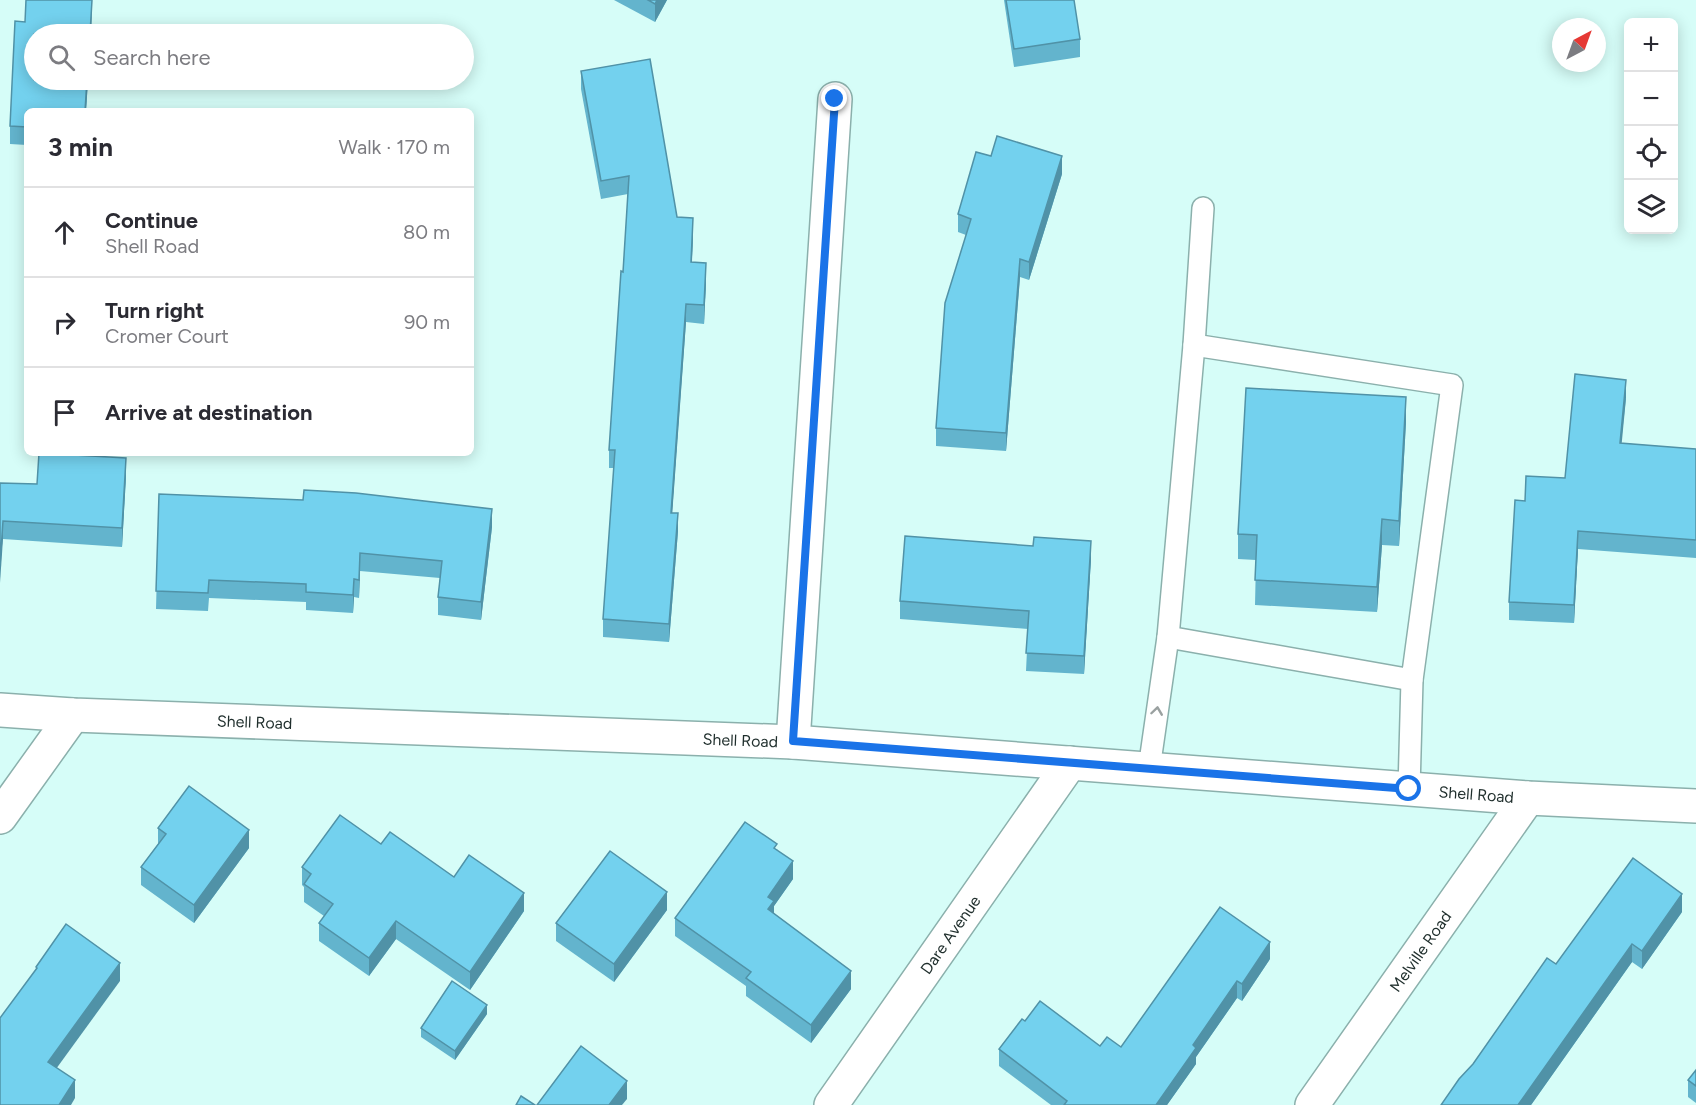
<!DOCTYPE html>
<meta charset="utf-8">
<style>
:root{--surface:#fff;--page:#f2f2f3;--text:#2b2b33;--muted:#7c7c81;--line:#e1e1e2}
body{margin:0;font-family:Figtree,sans-serif;background:var(--page);color:var(--text)}
.controls{position:absolute;right:18px;top:18px;display:grid;overflow:hidden;border-radius:9px;box-shadow:0 3px 15px #0003}
.controls button{width:54px;height:54px;display:grid;place-items:center;padding:0;border:0;border-bottom:2px solid var(--line);background:var(--surface);color:var(--text);font:30px sans-serif}
.compass{position:absolute;left:1552px;top:18px;width:54px;height:54px;border-radius:50%;background:var(--surface);box-shadow:0 3px 15px #0003;rotate:41deg}
.stop{position:absolute;width:18px;height:18px;margin:-14px;border:4px solid #1a73e8;border-radius:50%;background:#fff}
.stop.end{background:#1a73e8;border-color:#fff;box-shadow:0 2px 6px #0008}
.list{margin:0;padding:0;list-style:none}
h2{display:flex;justify-content:space-between;align-items:center;height:78px;margin:0;padding:0 24px;font-size:26px}
h2 small{font-size:20px;font-weight:400;color:var(--muted)}
.list li{display:grid;grid-template-columns:39px 1fr auto;gap:18px;align-items:center;box-sizing:border-box;height:90px;padding:0 24px;border-top:2px solid var(--line)}
.list b{display:block;font-size:22px;white-space:nowrap}
.list p{margin:0;font-size:20px;white-space:nowrap;color:var(--muted)}
.list em{font-size:20px;font-style:normal;color:var(--muted)}
.icon{flex:none;width:33px;height:33px;fill:none;stroke:currentColor;stroke-width:2;stroke-linecap:round;stroke-linejoin:round}
.map{position:relative;flex:none;width:1696px;height:1105px;overflow:hidden}
.search{position:absolute;background:var(--surface);box-shadow:0 3px 15px #0003;left:24px;top:24px;width:450px;height:66px;display:flex;align-items:center;gap:15px;box-sizing:border-box;padding:0 21px;border-radius:33px;color:var(--muted);font-size:22px}
.panel{position:absolute;background:var(--surface);box-shadow:0 3px 15px #0003;left:24px;top:108px;width:450px;height:348px;border-radius:9px}
.map>svg:first-child{display:block}
</style>
<div class="map">
<svg width="1696" height="1105" viewBox="0 0 1696 1105">
<rect width="100%" height="100%" fill="#d6fdf8"/>
<g fill="none" stroke-linecap="round" stroke-linejoin="round">
<g stroke="#8bb0ac" stroke-width="24">
<g id="service">
<path d="M1168 637 1412 680 1452 385 1194 345"/>
<path d="M1149 769 1168 637 1194 345 1203 208"/>
<path d="M1409 789 1412 680"/>
</g>
</g>
<g stroke="#8bb0ac" stroke-width="36">
<g id="minor">
<path d="M793 742 835 99"/>
<path d="M0 817 73 715"/>
<path id="s1" d="M831 1105 1070 763"/>
<path id="s2" d="M1312 1105 1528 798"/>
</g>
</g>
<g stroke="#8bb0ac" stroke-width="36">
<g id="tertiary">
<path id="s3" d="M0 710 73 715 793 742 1528 798 1696 806"/>
</g>
</g>
<use href="#service" stroke="#fff" stroke-width="21"/>
<use href="#minor" stroke="#fff" stroke-width="33"/>
<use href="#tertiary" stroke="#fff" stroke-width="33"/>
</g>
<g fill="#63b4cd">
<path d="M92 0 91 34H34V80H88L86 111H27V145L10 144V126L25 22Z"/>
<path d="M614 0H667L655 22Z"/>
<path d="M1004 0H1074L1080 39V57L1014 67Z"/>
<path d="M581 71 677 217 693 236 692 262 706 282 704 324 686 322 672 513 678 531 669 642 603 637V619L614 468H609V450L623 272 628 194 601 199 581 89Z"/>
<path d="M1062 174 1029 280 1020 277 1006 451 936 446V428L966 235 958 232V214Z"/>
<path d="M1626 398 1621 443 1696 449V558L1578 549 1574 623 1509 620V602L1525 501 1565 478Z"/>
<path d="M1406 422 1399 546 1382 545 1377 612 1255 605 1256 560 1238 559V534Z"/>
<path d="M126 476 122 547 3 539 0 483 37 484Z"/>
<path d="M159 494 492 527 481 620 438 615V597L440 578 360 571 359 598 354 597 353 613 306 610V602L209 598 208 611 156 609Z"/>
<path d="M1033 546 1091 559 1084 674 1026 671 1028 629 900 619V601Z"/>
<path d="M158 828 249 848 194 923 141 885V867L158 844Z"/>
<path d="M381 844 454 877 524 911 470 990 396 939 369 976 319 941V923L324 916 304 902V887L302 885V867Z"/>
<path d="M777 849 793 879 774 906V914L851 989 811 1043 746 996V986L675 936V918Z"/>
<path d="M667 910 614 982 556 941V923Z"/>
<path d="M1682 912 1642 969 1632 962 1531 1105H1441L1473 1064 1556 964Z"/>
<path d="M1270 959 1242 1001 1237 998 1196 1057V1064L1167 1105H1051L999 1066V1049L1100 1046 1121 1047Z"/>
<path d="M487 1014 455 1060 421 1037V1028Z"/>
<path d="M1696 1070V1103L1688 1097V1080Z"/>
</g>
<g fill="#5092a7">
<path d="M92 0 91 34H90Z"/>
<path d="M657 0H667L655 22V4Z"/>
<path d="M87 80H88L86 111H85Z"/>
<path d="M1062 156V174L1029 280V262Z"/>
<path d="M693 218V236L691 280V262Z"/>
<path d="M1020 259V277L1006 451V433Z"/>
<path d="M706 263V282L704 324V305Z"/>
<path d="M686 304V322L671 531V513Z"/>
<path d="M1626 380V398L1620 461V443Z"/>
<path d="M1406 397V422L1399 546V521Z"/>
<path d="M126 458V476L122 547V528Z"/>
<path d="M492 509V527L481 620V602Z"/>
<path d="M678 513V531L669 642V624Z"/>
<path d="M1382 519V545L1377 612V587Z"/>
<path d="M3 521V539L0 583V565Z"/>
<path d="M1578 531V549L1574 623V605Z"/>
<path d="M1091 541V559L1084 674V656Z"/>
<path d="M360 553V571L359 598V580Z"/>
<path d="M354 579V597L353 613V595Z"/>
<path d="M249 830V848L194 923V905Z"/>
<path d="M793 861V879L774 906V919L768 927V897Z"/>
<path d="M667 892V910L614 982V964Z"/>
<path d="M524 893V911L470 990V972Z"/>
<path d="M1682 894V912L1642 969V951Z"/>
<path d="M396 921V939L369 976V958Z"/>
<path d="M1270 942V959L1242 1001V984Z"/>
<path d="M1632 944V962L1531 1105H1518Z"/>
<path d="M120 963V981L48 1080V1062Z"/>
<path d="M851 971V989L811 1043V1025Z"/>
<path d="M1237 981V998L1196 1057V1064L1167 1105H1156L1193 1045Z"/>
<path d="M487 1005V1014L455 1060V1051Z"/>
<path d="M75 1080V1098L71 1105H59Z"/>
<path d="M627 1081V1099L622 1105H609Z"/>
</g>
<g fill="#73d1ee" stroke="#5092a7" stroke-width="1.5">
<path d="M26 0H92L90 34H34V80H87L85 111H27V127L10 126 15 21 25 22Z"/>
<path d="M648 0H657L655 4Z"/>
<path d="M1006 0H1074L1080 39 1014 49Z"/>
<path d="M650 59 677 217 693 218 691 262 706 263 704 305 686 304 671 513H678L669 624 603 619 615 450H609L621 271 623 272 629 176 601 181 581 71Z"/>
<path d="M997 136 1062 156 1029 262 1020 259 1006 433 936 428 945 303 971 219 958 214 976 152 991 156Z"/>
<path d="M1575 374 1626 380 1620 443 1696 449V540L1578 531 1574 605 1509 602 1515 500 1525 501 1526 476 1565 478Z"/>
<path d="M1246 388 1406 397 1399 521 1382 519 1377 587 1255 580 1257 535 1238 534Z"/>
<path d="M39 453 126 458 122 528 3 521 0 565V483L37 484Z"/>
<path d="M304 490 356 493 492 509 481 602 438 597 442 561 360 553 359 580 354 579 353 595 306 592V584L209 580 208 593 156 591 159 494 303 500Z"/>
<path d="M905 536 1033 546 1034 537 1091 541 1084 656 1026 653 1029 611 900 601Z"/>
<path d="M189 786 249 830 194 905 141 867 166 834 158 828Z"/>
<path d="M340 815 381 844 390 832 454 877 469 855 524 893 470 972 396 921 369 958 319 923 333 904 304 884 311 874 302 867Z"/>
<path d="M745 822 777 844 774 848 793 861 768 897 774 901 768 909 851 971 811 1025 746 978 751 972 675 918Z"/>
<path d="M610 851 667 892 614 964 556 923Z"/>
<path d="M1633 858 1682 894 1642 951 1632 944 1518 1105H1441L1459 1079 1473 1064 1547 958 1556 964Z"/>
<path d="M1220 907 1270 942 1242 984 1237 981 1193 1045 1196 1048 1156 1105H1064L1067 1101 999 1049 1022 1019 1025 1021 1040 1001 1100 1046 1107 1037 1121 1047Z"/>
<path d="M66 924 120 963 48 1062 75 1080 59 1105H0V1018L37 968 36 967Z"/>
<path d="M452 981 487 1005 455 1051 421 1028Z"/>
<path d="M581 1046 627 1081 609 1105H537Z"/>
<path d="M1696 1070V1086L1688 1080Z"/>
<path d="M521 1096 535 1105H516Z"/>
</g>
<defs><path id="oneway-chevron" d="M-2-3.5L2.5 0L-2 3.5" fill="none" stroke-width="1.6" stroke-linecap="round" stroke-linejoin="round" transform="scale(1.5)"/></defs>
<use stroke="#9aa1a0" href="#oneway-chevron" transform="translate(1157 711) rotate(-82)"/>
<g fill="none" stroke-linecap="round" stroke-linejoin="round">
<path stroke="#1a73e8" stroke-width="8" d="M835 99 793 741 1409 789"/>
</g>
<g text-anchor="middle" dominant-baseline="central" stroke-width="4.5" stroke-linejoin="round" paint-order="stroke">
<g font-size="16" fill="#1f2e2c" stroke="#fff">
<text stroke="none"><textPath href="#s3" startOffset="255">Shell Road</textPath></text>
<text stroke="none"><textPath href="#s3" startOffset="741">Shell Road</textPath></text>
<text stroke="none"><textPath href="#s3" startOffset="1479">Shell Road</textPath></text>
<text stroke="none"><textPath href="#s1" startOffset="208">Dare Avenue</textPath></text>
<text stroke="none"><textPath href="#s2" startOffset="188">Melville Road</textPath></text>
</g>
</g>
</svg>
<div class="controls">
<button>+</button>
<button>−</button>
<button><svg class="icon" aria-label="locate" viewBox="0 0 24 24"><circle cx="12" cy="12" r="6"/><path d="M12 2v4M12 18v4M2 12h4M18 12h4"/></svg></button>
<button><svg class="icon" aria-label="layers" viewBox="0 0 24 24"><path d="M12 4l9 5-9 5-9-5zM3 14l9 5 9-5"/></svg></button>
</div>
<svg class="compass" viewBox="-18 -18 36 36"><path d="M0-13l5 13h-10z" fill="#e53935"/><path d="M0 13l5-13h-10z" fill="#7c7c81"/></svg>
<div class="stop" style="left:1409px;top:789px"></div>
<div class="stop end" style="left:835px;top:99px"></div>
<div class="search"><svg class="icon" aria-label="search" viewBox="0 0 24 24"><circle cx="10" cy="10" r="6"/><path d="M15 15l6 6"/></svg>Search here</div>
<section class="panel">
<h2>3 min<small>Walk · 170 m</small></h2>
<ul class="list">
<li><svg class="icon" aria-label="ahead" viewBox="0 0 24 24"><path d="M12 20V5M6 11l6-6 6 6"/></svg><div><b>Continue</b><p>Shell Road</p></div><em>80 m</em></li>
<li><svg class="icon" aria-label="right" viewBox="0 0 24 24"><path d="M7 20v-9h11M14 6l5 5-5 5"/></svg><div><b>Turn right</b><p>Cromer Court</p></div><em>90 m</em></li>
<li><svg class="icon" aria-label="arrive" viewBox="0 0 24 24"><path d="M6 21V4h12l-3 4 3 4H6"/></svg><div><b>Arrive at destination</b></div></li>
</ul>
</section>
</div>
